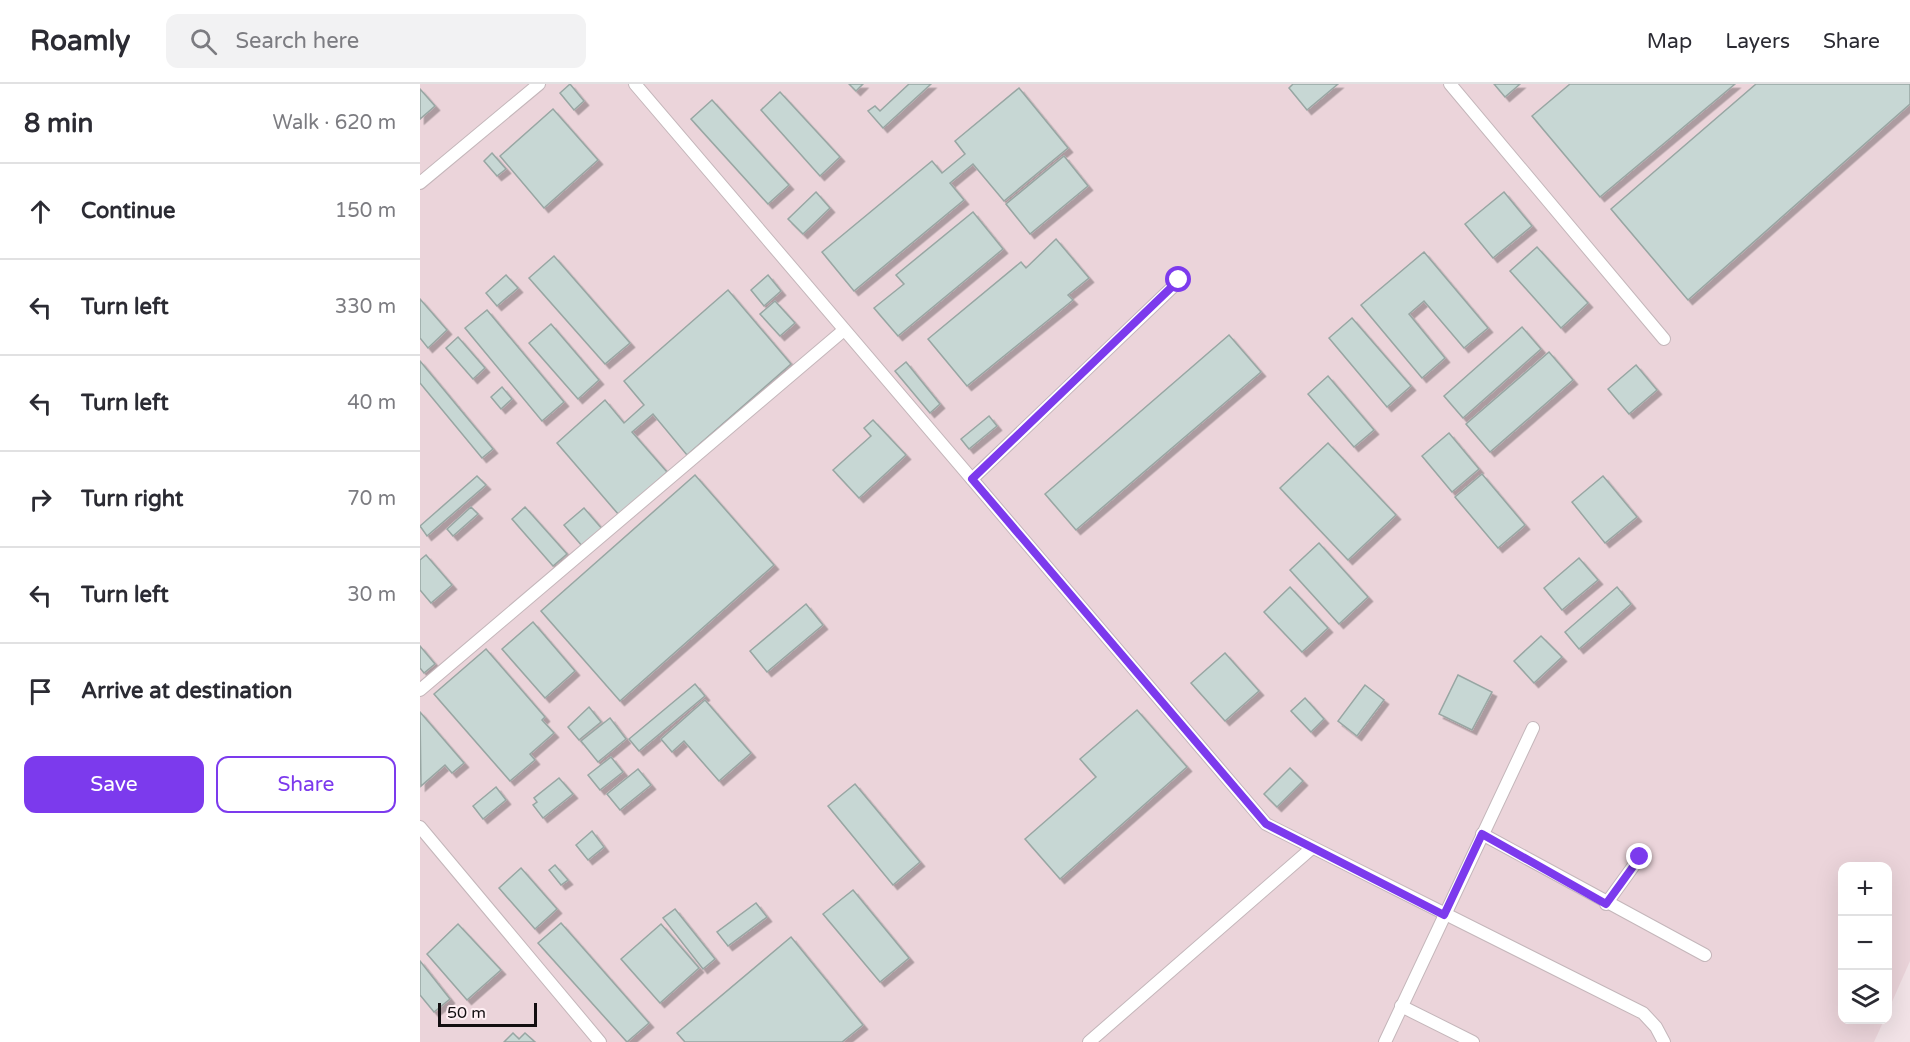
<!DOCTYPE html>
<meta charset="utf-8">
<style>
:root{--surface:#fff;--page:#f2f2f3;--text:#2b2b33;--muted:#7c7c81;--line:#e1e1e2;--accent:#7c3aed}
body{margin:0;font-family:"Varela Round",sans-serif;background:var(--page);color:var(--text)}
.controls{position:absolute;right:18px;bottom:18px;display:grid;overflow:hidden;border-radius:12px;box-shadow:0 6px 24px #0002}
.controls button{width:54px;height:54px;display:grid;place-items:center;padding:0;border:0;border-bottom:2px solid var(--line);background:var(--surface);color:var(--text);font:30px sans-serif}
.scale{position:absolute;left:18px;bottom:15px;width:99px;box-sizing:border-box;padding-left:6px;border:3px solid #130e10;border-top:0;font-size:16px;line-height:21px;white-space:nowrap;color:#130e10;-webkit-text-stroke:4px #fff0f4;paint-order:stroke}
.stop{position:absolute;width:18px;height:18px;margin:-14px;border:4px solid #7c3aed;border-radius:50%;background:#fff}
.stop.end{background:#7c3aed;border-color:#fff;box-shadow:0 2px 6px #0008}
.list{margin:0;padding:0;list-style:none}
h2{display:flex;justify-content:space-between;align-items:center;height:78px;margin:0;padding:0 24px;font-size:26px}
h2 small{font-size:20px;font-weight:400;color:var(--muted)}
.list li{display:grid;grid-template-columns:39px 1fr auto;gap:18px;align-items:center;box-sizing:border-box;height:96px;padding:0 24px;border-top:2px solid var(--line)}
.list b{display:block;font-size:22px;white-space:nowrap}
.list em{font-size:20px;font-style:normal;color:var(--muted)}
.actions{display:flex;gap:12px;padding:18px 24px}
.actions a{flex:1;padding:14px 0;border:2px solid var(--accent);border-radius:12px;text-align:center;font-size:21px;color:var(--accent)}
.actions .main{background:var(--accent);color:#fff}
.icon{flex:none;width:33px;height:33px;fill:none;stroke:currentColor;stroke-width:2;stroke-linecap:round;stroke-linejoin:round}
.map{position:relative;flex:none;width:1490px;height:958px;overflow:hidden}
header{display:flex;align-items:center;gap:36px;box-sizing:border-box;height:84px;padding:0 30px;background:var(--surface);border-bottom:2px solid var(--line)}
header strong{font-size:28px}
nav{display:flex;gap:33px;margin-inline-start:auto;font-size:21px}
.search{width:420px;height:54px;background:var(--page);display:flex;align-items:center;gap:15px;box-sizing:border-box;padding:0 21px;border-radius:12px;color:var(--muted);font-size:22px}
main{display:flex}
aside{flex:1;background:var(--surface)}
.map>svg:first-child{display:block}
</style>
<header>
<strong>Roamly</strong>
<div class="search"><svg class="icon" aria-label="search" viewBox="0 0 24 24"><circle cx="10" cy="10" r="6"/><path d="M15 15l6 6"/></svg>Search here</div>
<nav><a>Map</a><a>Layers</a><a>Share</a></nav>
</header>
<main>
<aside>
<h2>8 min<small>Walk · 620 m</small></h2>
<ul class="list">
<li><svg class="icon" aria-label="ahead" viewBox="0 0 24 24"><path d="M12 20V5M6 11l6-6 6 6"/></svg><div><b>Continue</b></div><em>150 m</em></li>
<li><svg class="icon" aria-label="left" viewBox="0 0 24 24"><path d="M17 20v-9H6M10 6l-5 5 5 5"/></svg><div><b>Turn left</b></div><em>330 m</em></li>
<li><svg class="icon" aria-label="left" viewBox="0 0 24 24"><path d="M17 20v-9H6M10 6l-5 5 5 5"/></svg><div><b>Turn left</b></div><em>40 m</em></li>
<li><svg class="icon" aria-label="right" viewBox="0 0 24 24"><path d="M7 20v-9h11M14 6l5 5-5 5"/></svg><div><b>Turn right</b></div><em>70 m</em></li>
<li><svg class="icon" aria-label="left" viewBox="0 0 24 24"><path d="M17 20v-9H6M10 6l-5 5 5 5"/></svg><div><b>Turn left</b></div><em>30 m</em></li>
<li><svg class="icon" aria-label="arrive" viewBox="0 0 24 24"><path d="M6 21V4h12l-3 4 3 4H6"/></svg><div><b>Arrive at destination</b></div></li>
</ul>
<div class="actions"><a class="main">Save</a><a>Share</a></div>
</aside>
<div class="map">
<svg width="1490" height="958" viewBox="0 0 1490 958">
<defs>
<filter id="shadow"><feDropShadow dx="4.5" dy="4.5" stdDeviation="0" flood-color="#0004"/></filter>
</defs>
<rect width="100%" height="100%" fill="#f2e3e7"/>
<path fill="#ebd4da" d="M0 0H1490V877L1468 927V782H1422V936H1464L1454 958H0Z"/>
<g fill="#c7d7d4" stroke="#98a6a3" stroke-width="1.5" filter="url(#shadow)">
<path d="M150 0 164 17 154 26 140 9Z"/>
<path d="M429 0H443L436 7Z"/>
<path d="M489 0H511L463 44 448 27 455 22 460 27Z"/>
<path d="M873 0H918L887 26 869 4Z"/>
<path d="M1074 0H1100L1085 13Z"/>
<path d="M1150 0H1315L1180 113 1112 32Z"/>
<path d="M1336 0H1490V20L1268 216 1191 125Z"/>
<path d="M599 4 648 64 584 117 553 80 530 99 544 116 434 207 402 168 512 77 522 89 545 70 535 57Z"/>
<path d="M0 5 15 22 0 35Z"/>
<path d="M360 8 420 73 400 92 341 26Z"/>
<path d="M292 16 369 101 348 120 271 35Z"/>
<path d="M133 25 178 76 124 124 80 72Z"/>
<path d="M72 69 86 85 77 92 64 77Z"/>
<path d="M644 72 668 102 610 150 586 120Z"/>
<path d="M396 108 410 124 383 150 368 135Z"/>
<path d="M1084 108 1112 142 1073 174 1045 140Z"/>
<path d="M553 128 583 165 478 252 454 224 484 200 476 191Z"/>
<path d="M636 155 669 194 648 211 653 216 547 302 508 255 601 178 606 184Z"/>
<path d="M1117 163 1168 219 1141 244 1090 187Z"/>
<path d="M1004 168 1068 244 1044 264 1004 217 989 230 1025 274 1002 294 941 221Z"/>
<path d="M134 172 210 259 185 280 109 194Z"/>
<path d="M86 191 98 204 77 222 66 209Z"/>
<path d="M348 191 361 207 344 222 331 206Z"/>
<path d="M308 206 371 280 267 371 233 330 212 348 247 388 199 431 137 359 185 316 204 339 224 321 204 297Z"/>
<path d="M0 215 27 246 8 264 0 254Z"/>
<path d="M355 217 375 239 360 252 340 230Z"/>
<path d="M67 226 144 318 122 337 45 244Z"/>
<path d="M932 234 991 302 967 323 909 254Z"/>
<path d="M131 240 179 296 158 315 109 259Z"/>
<path d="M1102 243 1121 265 1043 334 1024 312Z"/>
<path d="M809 251 841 288 656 446 625 410Z"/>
<path d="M38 253 65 284 53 295 26 264Z"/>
<path d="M1129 268 1153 296 1070 368 1046 340Z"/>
<path d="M0 277 73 365 62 374 0 299Z"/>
<path d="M486 278 520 320 510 329 475 287Z"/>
<path d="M1216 281 1237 306 1209 330 1188 305Z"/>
<path d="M908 292 954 346 934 363 888 310Z"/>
<path d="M82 303 92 315 81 325 71 313Z"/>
<path d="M569 332 577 342 549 365 541 355Z"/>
<path d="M453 336 486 371 439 414 413 386 451 352 444 344Z"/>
<path d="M1029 349 1059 385 1032 408 1002 372Z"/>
<path d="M908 359 976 431 928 476 860 404Z"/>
<path d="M1062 390 1105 441 1078 464 1035 413Z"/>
<path d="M275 391 354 481 200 617 121 527Z"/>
<path d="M57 392 66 401 7 452 0 442Z"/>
<path d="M1183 392 1217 433 1185 459 1152 418Z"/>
<path d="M51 423 58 430 33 452 27 445Z"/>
<path d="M105 423 147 470 133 482 92 435Z"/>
<path d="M164 424 183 446 163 463 144 441Z"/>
<path d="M899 459 948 513 919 540 870 486Z"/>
<path d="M6 471 32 501 11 519 0 506V476Z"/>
<path d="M1159 474 1178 496 1142 526 1124 504Z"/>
<path d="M870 503 908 544 882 568 844 528Z"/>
<path d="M1197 503 1211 520 1159 565 1145 548Z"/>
<path d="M386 520 403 541 347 588 330 567Z"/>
<path d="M113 538 155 587 125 614 82 565Z"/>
<path d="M1121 552 1142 573 1114 599 1094 577Z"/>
<path d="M0 562 15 580 4 589 0 584Z"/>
<path d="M66 565 125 633 122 636 134 649 110 670 115 676 90 697 14 610Z"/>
<path d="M805 569 839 607 805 637 771 599Z"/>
<path d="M1038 591 1072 608 1052 646 1019 630Z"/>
<path d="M275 600 285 612 219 667 209 655Z"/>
<path d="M945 601 964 616 937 652 918 637Z"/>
<path d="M885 614 904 635 891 648 871 627Z"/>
<path d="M285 616 331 669 299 697 264 657 252 668 241 655Z"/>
<path d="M169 623 181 638 159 656 148 643Z"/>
<path d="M717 626 767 683 640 795 605 755 676 693 660 675Z"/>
<path d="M0 628 44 679 32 689 25 681 1 702Z"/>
<path d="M190 634 206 655 178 678 161 657Z"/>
<path d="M191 673 203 688 180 706 168 691Z"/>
<path d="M870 684 883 697 857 723 844 710Z"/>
<path d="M218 685 231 701 200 726 187 710Z"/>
<path d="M139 694 153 710 123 734 113 721 117 718 114 714Z"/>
<path d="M435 700 500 778 473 801 408 722Z"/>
<path d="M76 703 86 716 63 735 53 722Z"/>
<path d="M172 747 184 763 168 776 156 761Z"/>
<path d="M135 781 148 796 141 801 129 786Z"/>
<path d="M101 784 137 825 115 845 79 804Z"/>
<path d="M433 806 489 874 460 898 403 830Z"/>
<path d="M336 819 347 833 308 862 297 848Z"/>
<path d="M255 825 295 875 283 885 243 834Z"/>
<path d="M141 839 229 939 207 958 118 859Z"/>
<path d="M38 840 81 886 47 916 7 870Z"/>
<path d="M241 840 279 884 240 919 201 875Z"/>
<path d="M371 853 443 941 422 958H265L257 949Z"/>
<path d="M0 877 30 915 14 928 0 911Z"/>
<path d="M93 949 99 955 105 949 115 958H84Z"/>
</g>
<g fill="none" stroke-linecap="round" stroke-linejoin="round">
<g stroke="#c4b6ba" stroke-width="14">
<g id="minor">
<path d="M215 0 846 740 1223 929 1236 943 1244 958"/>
<path d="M1030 0 1244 255"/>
<path d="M0 99 119 0"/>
<path d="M552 395 760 196"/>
<path d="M0 606 424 246"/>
<path d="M0 743 180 958"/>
<path d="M1062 750 1285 871"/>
<path d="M1186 820 1220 773"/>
<path d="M981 922 1053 958"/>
<path d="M669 958 892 764"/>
<path d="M965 958 1113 644"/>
</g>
</g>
<use href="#minor" stroke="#fff" stroke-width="12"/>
</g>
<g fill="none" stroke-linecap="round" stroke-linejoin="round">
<path stroke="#7c3aed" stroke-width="8" d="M759 196 552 395 846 740 1024 831 1062 750 1186 820 1220 773"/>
</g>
</svg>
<div class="controls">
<button>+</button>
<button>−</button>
<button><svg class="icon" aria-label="layers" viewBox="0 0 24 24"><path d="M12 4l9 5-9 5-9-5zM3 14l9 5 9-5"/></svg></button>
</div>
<div class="scale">50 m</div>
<div class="stop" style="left:759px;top:196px"></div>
<div class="stop end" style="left:1220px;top:773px"></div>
</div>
</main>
